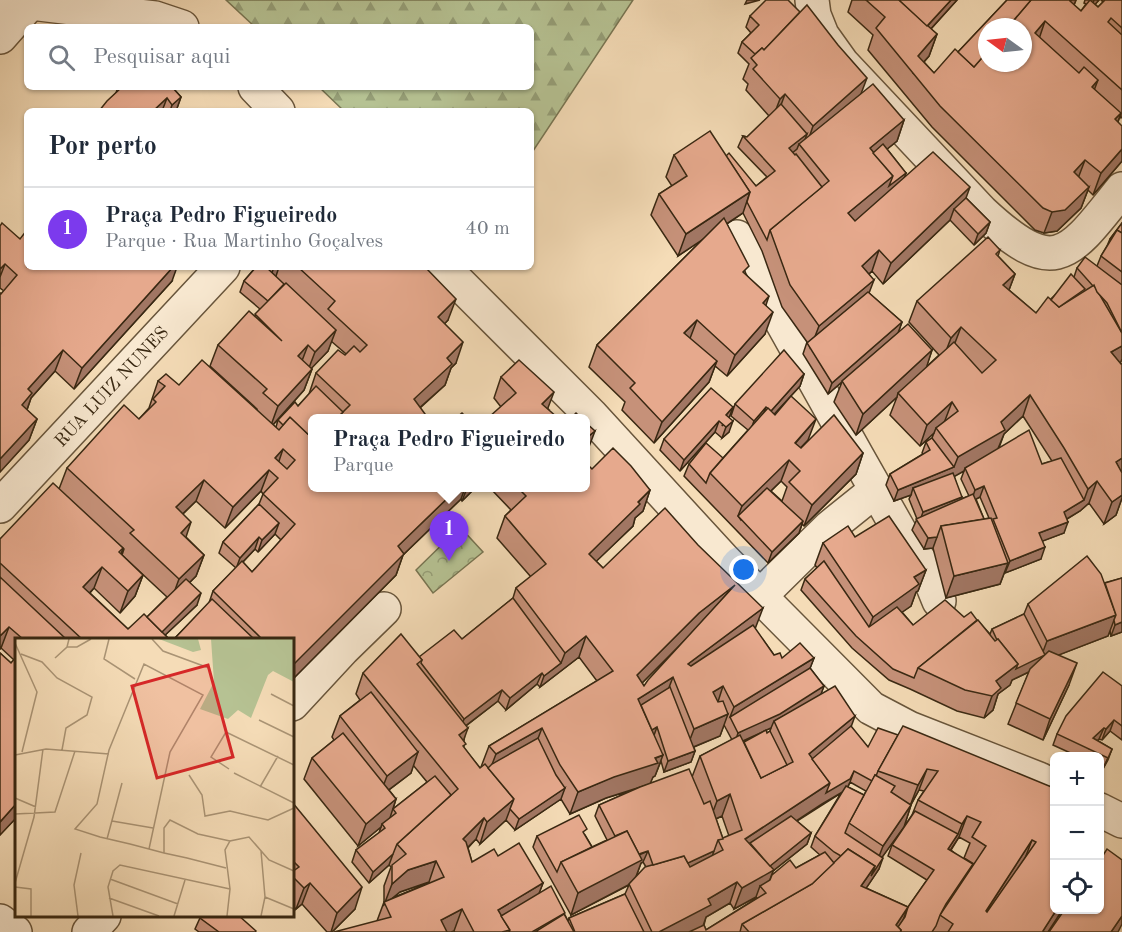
<!DOCTYPE html>
<html lang="pt">
<meta charset="utf-8">
<style>
:root{--surface:#fff;--page:#f2f2f3;--text:#1f2937;--muted:#747a83;--line:#e0e1e3;--accent:#7c3aed}
body{margin:0;font-family:"Old Standard TT",serif;background:var(--page);color:var(--text)}
.controls{position:absolute;right:18px;bottom:18px;display:grid;overflow:hidden;border-radius:9px;box-shadow:0 2px 4px #0004}
.controls button{width:54px;height:54px;display:grid;place-items:center;padding:0;border:0;border-bottom:2px solid var(--line);background:var(--surface);color:var(--text);font:30px sans-serif}
.compass{position:absolute;left:978px;top:18px;width:54px;height:54px;border-radius:50%;background:var(--surface);box-shadow:0 2px 4px #0004;rotate:285deg}
.you{position:absolute;left:744px;top:570px;width:21px;height:21px;margin:-15px;border:4px solid #fff;border-radius:50%;background:#1a73e8;box-shadow:0 0 0 9px #1a73e833}
.badge{display:grid;place-items:center;width:39px;height:39px;border-radius:50%;background:var(--accent);color:#fff;font-size:20px;font-weight:700}
.pin{position:absolute;translate:-50% -50px;filter:drop-shadow(0 2px 3px #0008)}
.pin::after{content:'';position:absolute;top:32px;width:21px;height:18px;background:inherit;clip-path:polygon(0 0,100% 0,50% 100%)}
.popup{position:absolute;left:308px;top:414px;width:282px;height:78px;box-sizing:border-box;display:grid;place-content:center;border-radius:9px;background:var(--surface);filter:drop-shadow(0 2px 4px #0005);font-size:20px;white-space:nowrap;color:var(--muted)}
.popup b{font-size:22px;color:var(--text)}
.popup::after{content:'';position:absolute;left:50%;top:100%;margin-left:-12px;border:12px solid transparent;border-top-color:var(--surface)}
.list{margin:0;padding:0;list-style:none}
h2{display:flex;justify-content:space-between;align-items:center;height:78px;margin:0;padding:0 24px;font-size:26px}
h2 small{font-size:20px;font-weight:400;color:var(--muted)}
.list li{display:grid;grid-template-columns:39px 1fr auto;gap:18px;align-items:center;box-sizing:border-box;height:84px;padding:0 24px;border-top:2px solid var(--line)}
.list b{display:block;font-size:22px;white-space:nowrap}
.list p{margin:0;font-size:20px;white-space:nowrap;color:var(--muted)}
.list em{font-size:20px;font-style:normal;color:var(--muted)}
.icon{flex:none;width:33px;height:33px;fill:none;stroke:currentColor;stroke-width:2;stroke-linecap:round;stroke-linejoin:round}
.map{position:relative;flex:none;width:1122px;height:932px;overflow:hidden}
.search{position:absolute;background:var(--surface);box-shadow:0 2px 4px #0004;left:24px;top:24px;width:510px;height:66px;display:flex;align-items:center;gap:15px;box-sizing:border-box;padding:0 21px;border-radius:9px;color:var(--muted);font-size:22px}
.panel{position:absolute;background:var(--surface);box-shadow:0 2px 4px #0004;left:24px;top:108px;width:510px;height:162px;border-radius:9px}
.map>svg:first-child{display:block}
</style>
<div class="map">
<svg width="1122" height="932" viewBox="0 0 1122 932">
<defs>
<pattern id="forest-firs" width="22" height="20" patternUnits="userSpaceOnUse" patternTransform="scale(1.5)"><rect width="22" height="20" fill="#b6c293"/><path d="M5 1l3.5 6h-7zM16 11l3.5 6h-7z" fill="#959e77"/></pattern>
<pattern id="park-crowns" width="20" height="18" patternUnits="userSpaceOnUse" patternTransform="scale(1.5)"><rect width="20" height="18" fill="#b6c293"/><path d="M2 6a3 3 0 1 1 6 0M12 15a3 3 0 1 1 6 0" fill="none" stroke="#959e77"/></pattern>
</defs>
<rect width="100%" height="100%" fill="#f5dcb7"/>
<filter id="stains"><feTurbulence type="fractalNoise" baseFrequency=".00333" numOctaves="4"/><feColorMatrix values="0 0 0 0 .2 0 0 0 0 .09 0 0 0 0 .02 0 0 0 .5 -.17"/></filter>
<radialGradient id="worn" r=".72"><stop offset=".6" stop-color="#630" stop-opacity="0"/><stop offset="1" stop-color="#630" stop-opacity=".3"/></radialGradient>
<path fill="url(#forest-firs)" stroke="#787552" stroke-width="1.5" d="M226 0H633L531 154V111H344L319 87H531V27H255Z"/>
<path fill="url(#park-crowns)" stroke="#787552" stroke-width="1.5" d="M460 527 483 552 433 593 416 570Z"/>
<g fill="none" stroke-linecap="round" stroke-linejoin="round">
<g stroke="#68553b" stroke-width="36">
<g id="minor">
<path d="M6 0 155 18 182 27"/>
<path d="M812 0 814 15 822 35 842 63 982 212C1055 280 1068 257 1122 189"/>
<path d="M0 37 30 3"/>
<path d="M255 87 278 111"/>
<path d="M737 237 755 274 857 456 908 546 926 569 939 601"/>
<path d="M443 267 591 415 724 560 871 708 909 728 1039 779 1054 787"/>
<path d="M0 506 223 267"/>
<path d="M760 596 830 527 876 490"/>
<path d="M292 704 343 649 384 609"/>
<path d="M1100 810 1122 821"/>
<path d="M0 921 15 932"/>
<path d="M89 932 104 916"/>
</g>
</g>
<use href="#minor" stroke="#f8e8d0" stroke-width="33"/>
</g>
<g fill="#c69179" stroke="#392812" stroke-width="1.5" fill-rule="evenodd">
<path d="M852 0H957L931 29 937 34 929 56 924 62 934 73 958 52 1007 0H1076L1074 5 1081 11 1086 4 1084 3 1085 0H1099L1095 4 1098 7 1103 2 1101 0H1122V117L1121 118 1120 116 1118 122 1122 149V161L1093 195 1088 190 1081 208 1057 231 1044 233 1035 230 932 127 868 50 873 35 848 12Z"/>
<path d="M750 16 861 94 904 120 897 141 887 149 906 173 904 177 966 198 990 222 986 233 974 245 950 220 883 284 872 271 869 274V293L902 322 898 333 932 350 926 367 939 355 909 322 917 301 1000 250 998 256 1015 274 1009 290 1036 313 1074 277 1077 268 1097 266 1101 256 1107 246 1110 239 1122 223V359L1120 363 1122 364V498L1116 515 1104 524 1089 503 1080 511 1067 519 1064 533 1042 541 1041 559 1005 573V571L1000 584 946 598 933 548 924 549 912 530 917 519 909 499 911 495 894 501 886 485 890 474 923 454 922 453 926 442 932 438 934 433 920 446 890 415 897 397 856 435 834 402 842 382 828 394 803 354 807 342 782 307 762 251 743 213 727 224 746 274 766 306 765 334 727 376 715 366 709 382 654 443 622 410 625 402 589 367 597 345 703 239 678 256 651 215 659 194 672 186 666 177 674 155 726 156 756 186 767 177 738 147 743 136 747 137 769 116 746 90 748 84 743 79 749 64 738 53 742 42 751 33 746 27ZM1023 416 1052 461 1042 464 999 448 1004 434ZM964 471 961 479 969 496 961 499 954 476ZM980 497 989 518 984 519 976 499Z"/>
<path d="M118 87H172L181 97 176 111H99L116 93Z"/>
<path d="M0 226 20 239 27 267 172 281 74 389 55 371 31 398 27 410 37 419 29 440 0 472V293L1 294 4 291 0 288Z"/>
<path d="M256 267H425L448 320 444 324 456 363 451 368 445 385 420 408 312 418V488H475L462 501 461 499 403 555 396 575 292 680V639H175L176 637 209 603 213 591 236 568 219 553 223 542 259 504 263 494 261 491 225 528 196 501 183 514 186 537 204 555 196 576 189 583 197 605 165 635 169 639H16V818L0 835V653L11 663 14 660 1 648 0 649V539L59 489 67 468 139 419 149 408 158 381 179 385 257 410V409L210 366 218 345 255 316 260 309 240 292 244 281ZM331 341 346 354 316 373 309 394 298 406 278 420 276 427 273 425 304 390 312 369 311 368 328 351ZM107 534 124 549 122 555 167 597 147 617 128 629 90 593 94 588 120 613 135 596 143 575 121 554 123 548ZM275 534 281 540 252 572 243 562 255 549 258 552Z"/>
<path d="M804 374 800 386 774 414 808 440 863 453 856 474 804 526 802 524 799 533 768 563 684 476 689 464 723 458 748 430 731 416 735 404ZM781 481 787 487 782 501 771 491Z"/>
<path d="M501 377 548 409 501 407 494 398Z"/>
<path d="M733 407 729 417V432L722 438 715 432 680 471 660 450 664 439Z"/>
<path d="M592 469 650 490 643 511 635 518 633 526 596 561 603 568 755 629 774 655 782 658H814L810 668 824 686 821 693 868 747 898 735 1054 788 1063 909 1048 932H455L454 931 377 921 384 902V886L391 867 389 865 369 883 352 862 356 850 379 833 381 827 358 846 304 779 312 758 334 740 332 737 340 716 360 700 356 694 363 673 419 657 462 639 513 598 516 588 531 577 497 538 505 516 511 510 490 488H585ZM673 652 644 686 642 683ZM579 657 597 681 489 746 481 767 480 768 464 748V741L466 726 498 701 506 710 537 684 540 687ZM724 725 732 740 700 756 692 777 650 783 653 777 655 776 661 761 664 772 691 762 695 751 694 747 720 736ZM771 728 770 731 767 733 766 730ZM765 730 744 742 743 741ZM413 765 427 782 393 809 396 799 389 790 411 773ZM850 782 866 791 864 795 848 787ZM633 790 599 805 595 816 607 840 592 847 585 835 537 836 533 847 571 915 629 885 625 894 569 918 568 921 565 915 539 893 543 883 498 856 472 862 468 848 476 839 480 844 506 820 515 830 561 799 570 814 606 798ZM919 790 924 791 918 800 912 815 892 845 888 856 927 880 908 907 866 888 879 869 882 857 904 827 911 805ZM841 793 815 836 811 847 820 855 796 868 772 875 773 871 807 844 811 833 797 821ZM722 816 729 836 723 839 716 819ZM959 837 970 843 964 858 974 864 972 868 951 850ZM643 862 646 867 636 877 641 863ZM429 882V883L392 898 400 892ZM756 897 757 898 706 930 704 925 706 917 730 903 734 909Z"/>
<path d="M823 543 926 570 918 591 916 592 911 606 902 612 913 625 964 617 977 620 990 634 992 629 1024 614 1028 604 1122 578V632L1111 636 1110 631 1108 636 1058 655 1069 685 1043 740 1008 724 1029 672 1012 680 1010 685 998 694 993 710 984 718 957 711 910 689 889 680 852 648 801 590 805 579 817 568 815 565Z"/>
<path d="M1122 686V740L1110 731 1102 740 1099 739 1098 741 1112 749 1103 769 1100 767V756H1077L1053 745 1057 734Z"/>
<path d="M292 802 355 909 332 932H327L302 904 296 909 292 905Z"/>
<path d="M200 918 255 932H199L195 929Z"/>
</g>
<g fill="#a17663" stroke="#392812" stroke-width="1.5">
<path d="M747 0H760L745 4Z"/>
<path d="M951 0H957L917 44 921 33Z"/>
<path d="M1071 0H1076L1071 12 1062 22Z"/>
<path d="M1094 0H1099L1091 9Z"/>
<path d="M1045 21 1038 42 1035 33Z"/>
<path d="M937 34 929 56 913 74 918 56Z"/>
<path d="M867 78 859 99 806 147 813 126Z"/>
<path d="M1098 80 1090 101 1092 87Z"/>
<path d="M785 94 777 116 772 120 780 99Z"/>
<path d="M181 97 176 111H170L172 105Z"/>
<path d="M167 98 162 111H153Z"/>
<path d="M1121 113 1113 135 1115 119Z"/>
<path d="M904 120 897 141 870 163V148Z"/>
<path d="M807 134 803 145 799 144 797 149 785 159 789 148Z"/>
<path d="M1122 149V161L1093 195 1101 173Z"/>
<path d="M1085 160 1077 181 1074 172Z"/>
<path d="M906 173 902 184 840 235 848 213 893 176Z"/>
<path d="M970 187 962 209H954L950 220 883 284 891 263Z"/>
<path d="M1089 187 1081 208 1057 231 1044 233 1052 212Z"/>
<path d="M750 192 743 213 678 256 686 234Z"/>
<path d="M990 222 986 233 974 245 978 234Z"/>
<path d="M879 250 872 271 854 288 862 266Z"/>
<path d="M5 264 0 277V269Z"/>
<path d="M173 267H177L172 281 74 389 82 368Z"/>
<path d="M274 267H279L276 276 268 284Z"/>
<path d="M1015 274 1007 295 1003 285Z"/>
<path d="M874 280 866 301 811 347 819 326Z"/>
<path d="M769 296 762 317 763 303Z"/>
<path d="M456 299 448 320 430 339 438 317Z"/>
<path d="M773 312 765 334 727 376 735 355Z"/>
<path d="M697 320 689 341 684 333Z"/>
<path d="M902 322 898 333 828 394 832 383Z"/>
<path d="M961 327 953 348 943 359 951 338Z"/>
<path d="M336 330 328 351 307 373 315 352Z"/>
<path d="M463 342 456 363 451 368 445 385 408 418 414 399 447 358Z"/>
<path d="M308 345 300 366 298 356Z"/>
<path d="M1122 346V359L1120 364 1111 352Z"/>
<path d="M63 350 55 371 31 398 25 415 14 426 28 389Z"/>
<path d="M932 350 925 372 898 393 897 397 856 435 863 414Z"/>
<path d="M717 361 709 382 654 443 662 422Z"/>
<path d="M312 369 304 390 270 428 278 406Z"/>
<path d="M804 374 800 386 767 422 771 411Z"/>
<path d="M554 392 546 413 542 404Z"/>
<path d="M1030 395 1023 416 1004 434 997 451 965 468 964 471 950 479 913 488 911 495 894 501 898 490 954 467 958 457 1001 422Z"/>
<path d="M952 402 944 423 936 428 934 433 920 446 927 425Z"/>
<path d="M733 407 729 418 722 426 726 415Z"/>
<path d="M766 407 762 418 750 432 754 421Z"/>
<path d="M37 419 29 440 0 472V459Z"/>
<path d="M816 419 808 440 789 460 781 481 741 520 738 516 742 506Z"/>
<path d="M719 421 715 432 680 471 684 460Z"/>
<path d="M733 421 729 432 722 438 726 427Z"/>
<path d="M595 431 587 452 585 453V439Z"/>
<path d="M283 449 276 470 275 458Z"/>
<path d="M863 453 856 474 804 526 812 505Z"/>
<path d="M1122 458V474L1116 462Z"/>
<path d="M269 470 261 491 225 528 233 507Z"/>
<path d="M204 480 196 501 168 528 176 507Z"/>
<path d="M1097 481 1089 503 1080 511 1060 523 1064 512 1084 500 1088 489Z"/>
<path d="M984 486 980 497 971 502 975 490Z"/>
<path d="M458 488H465L461 499 403 555 396 575 292 680V666L398 546Z"/>
<path d="M467 488H475L462 501Z"/>
<path d="M650 490 643 511 635 518 633 526 581 576 589 554Z"/>
<path d="M1122 495V498L1116 515 1104 524 1112 502Z"/>
<path d="M962 497 958 509 919 523 923 512Z"/>
<path d="M803 521 799 533 768 563 772 552Z"/>
<path d="M191 522 184 543 181 533Z"/>
<path d="M1068 522 1064 533 1035 544 1039 533Z"/>
<path d="M279 523 275 534 258 552 262 540Z"/>
<path d="M259 537 255 549 236 569 240 558Z"/>
<path d="M937 537 933 548 924 549 928 538Z"/>
<path d="M1045 547 1041 559 1005 573 1010 561Z"/>
<path d="M204 555 196 576 171 601 179 579Z"/>
<path d="M1008 563 1000 584 946 598 954 576Z"/>
<path d="M102 567 94 588 75 608 83 587Z"/>
<path d="M926 570 918 591 916 592 911 606 865 638 873 617 914 577Z"/>
<path d="M143 575 135 596 120 613 128 591Z"/>
<path d="M735 585 691 634 629 696 637 675 699 613Z"/>
<path d="M201 593 197 605 161 639H154Z"/>
<path d="M763 608 755 629 680 686 688 664Z"/>
<path d="M1116 615 1108 636 1043 661 1041 666 1012 680 1010 685 998 694 993 710 984 718 992 696 996 681 1018 664 1041 657 1047 641Z"/>
<path d="M1122 622V632L1111 636 1115 625Z"/>
<path d="M9 627 1 648 0 649V636Z"/>
<path d="M586 636 579 657 540 687 544 676 561 663 565 653Z"/>
<path d="M814 658 806 679 730 717 734 707Z"/>
<path d="M1077 663 1069 685 1043 740 1050 719Z"/>
<path d="M542 673 537 684 506 710 510 698Z"/>
<path d="M673 677 665 698 637 716 638 699Z"/>
<path d="M723 686 716 708 713 692Z"/>
<path d="M824 686 820 697 774 721 771 728 734 745 738 733Z"/>
<path d="M502 690 498 701 460 730 464 719Z"/>
<path d="M728 714 720 736 686 750 694 729Z"/>
<path d="M855 716 847 738 809 769V754Z"/>
<path d="M1114 720 1110 731 1102 740 1106 729Z"/>
<path d="M657 727 653 738 645 733Z"/>
<path d="M468 728 460 750 459 735Z"/>
<path d="M542 728 534 749 488 775 496 754Z"/>
<path d="M1104 728 1099 739 1088 749 1093 738Z"/>
<path d="M1112 749 1108 760 1103 769 1108 758Z"/>
<path d="M695 751 691 762 664 772 668 761Z"/>
<path d="M418 752 411 773 379 797 387 776Z"/>
<path d="M663 755 655 776 653 777 650 784 606 798 570 814 578 792Z"/>
<path d="M927 769 919 790 910 806 918 785Z"/>
<path d="M854 771 850 782 846 790 822 804 746 854 745 839 830 783Z"/>
<path d="M565 788 561 799 515 830 519 819Z"/>
<path d="M730 794 722 816 709 822 717 801Z"/>
<path d="M396 799 389 821 382 824 381 827 358 846 366 824Z"/>
<path d="M514 799 506 820 480 844 487 822Z"/>
<path d="M16 804V818L0 835V822Z"/>
<path d="M911 805 904 827 875 867 883 846Z"/>
<path d="M967 816 959 837 944 860 948 849 958 834 962 824Z"/>
<path d="M484 818 476 839 455 860 463 839Z"/>
<path d="M811 833 807 844 773 871 766 891 760 886 756 897 734 909 742 888Z"/>
<path d="M1032 840 1024 861 978 932 986 911Z"/>
<path d="M648 851 643 862 641 863 634 882 571 915 578 893 632 858Z"/>
<path d="M714 851 710 862 676 877 680 866Z"/>
<path d="M393 854 389 865 369 883 373 872Z"/>
<path d="M883 858 879 869 853 908 861 886 875 866Z"/>
<path d="M436 861 429 882 400 892 384 905 392 884 408 870Z"/>
<path d="M737 882 730 903 706 917 703 926 692 932H659L708 899Z"/>
<path d="M310 883 302 904 296 909 304 888Z"/>
<path d="M543 883 535 904 494 920 498 910Z"/>
<path d="M362 887 355 909 332 932H331L337 913Z"/>
<path d="M908 907 900 928 898 932 896 925Z"/>
<path d="M462 909 454 931 451 932H437L441 920Z"/>
<path d="M1057 909H1063L1048 932H1042Z"/>
<path d="M1122 916V924L1118 932H1111Z"/>
</g>
<g fill="#e6a98d" stroke="#392812" stroke-width="1.5" fill-rule="evenodd">
<path d="M766 0H788L800 12 764 50 762 48 755 54 742 42 759 25 750 16Z"/>
<path d="M866 0H899L937 34 918 56 934 73 955 49 974 67 987 52V63H1023V27H1008L1031 0H1071L1070 1 1081 11 1090 0 1098 7 1105 0H1122V28L1111 18 1108 22 1122 35V90L1045 21 1035 33 1079 73 1084 67 1098 80 1092 87 1121 113 1115 119 1122 126V149L1101 173 1085 160 1074 172 1089 187 1065 210 1052 212 1043 208 940 106 876 28 885 17Z"/>
<path d="M899 0H951L927 26Z"/>
<path d="M1007 0H1031L1008 27H987V52L974 67 958 52Z"/>
<path d="M807 5 838 45 867 78 813 126 785 94 780 99 753 69 757 65 751 58 762 48 764 50Z"/>
<path d="M873 84 904 120 870 148 893 176 848 213 855 221 933 152 970 187 891 263 879 250 862 266 874 280 819 326 790 285 770 230 829 181 799 144Z"/>
<path d="M122 87H172L181 97 172 105 167 98 153 111H99L107 101Z"/>
<path d="M781 104 807 134 789 148 795 155 796 154 822 187 770 230 767 240 747 202 750 192 726 156 729 153 756 186 775 171 743 136 747 137Z"/>
<path d="M710 131 750 192 686 234 659 194 687 176 674 155Z"/>
<path d="M883 144 906 173 889 186 893 176 873 153Z"/>
<path d="M966 198 990 222 978 234 954 209Z"/>
<path d="M724 218 749 266 743 272 769 296 763 303 773 312 735 355 697 320 684 333 717 361 662 422 630 388 635 383 597 345Z"/>
<path d="M2 223 20 239 27 230V267H173L82 368 63 350 28 389 32 393 22 405 37 419 0 459V293L1 294 17 275 5 264 0 269V226Z"/>
<path d="M1122 223V233L1117 230 1111 240 1110 239Z"/>
<path d="M1117 230 1122 233V272L1101 256Z"/>
<path d="M988 237 1000 250 996 254 1015 274 1003 285 1036 313 1048 297 1059 307 1094 285 1122 333V346L1111 352 1121 364H1122V458L1116 462 1122 473V495L1112 502 1097 481 1088 489 1064 448 1030 395 1001 422 1005 430 958 457 936 428 958 411 952 402 927 425 898 393 954 342 982 373 996 360 961 327 951 338 917 301Z"/>
<path d="M1085 257 1122 285V333L1107 303 1097 292 1094 285 1093 286 1077 268Z"/>
<path d="M256 267H266L284 284 268 301 244 281Z"/>
<path d="M298 267H425L456 299 438 317 463 342 447 358 452 364 414 399 428 418H337L350 405 316 373 338 350 345 355 354 346 360 352 367 345 328 309 335 301Z"/>
<path d="M1071 274 1085 289 1059 307 1051 300Z"/>
<path d="M286 283 336 330 315 352 308 345 298 356 312 369 278 406 263 393 267 389 218 345 249 311 282 341 255 314Z"/>
<path d="M868 292 902 322 832 383 807 343Z"/>
<path d="M908 324 932 350 863 414 842 381Z"/>
<path d="M784 350 804 374 771 411 766 407 754 421 735 404Z"/>
<path d="M202 360 279 430 290 417 312 438V488H458L398 546 404 554 292 666V639H262L213 591 242 561 252 572 295 524 263 494 278 478 269 470 233 507 204 480 176 507 191 522 181 533 204 555 179 579 130 533 134 530 67 468 124 405 139 419 156 402 153 399 165 386 158 381 166 374 179 385ZM283 449 295 460 287 469 275 458Z"/>
<path d="M519 360 554 392 542 404 558 418H488L516 393 501 377Z"/>
<path d="M316 386 343 412 337 418H312V438L290 417 283 425 278 420 295 402 298 406Z"/>
<path d="M711 388 733 407 726 415 733 421 726 427 719 421 684 460 664 439Z"/>
<path d="M791 396 816 419 795 443 801 448 834 415 863 453 812 505 789 482 800 471 789 460 742 506 710 473 768 408 775 415Z"/>
<path d="M462 413 467 418H456Z"/>
<path d="M576 413 581 418H571Z"/>
<path d="M585 422 595 431 585 439Z"/>
<path d="M1029 430 1042 464 1061 458 1084 500 1064 512 1068 522 1039 533 1045 547 1010 561 993 519 997 518 984 486 975 490 965 468Z"/>
<path d="M932 438 954 467 898 490 890 474 930 450 926 442Z"/>
<path d="M706 443 723 458 710 473 706 483 689 464Z"/>
<path d="M613 448 631 466 650 490 638 502 640 504 589 554 603 568 665 508 698 545 763 608 688 664 691 666 753 625 774 655 780 653 782 658 800 643 814 658 734 707 723 686 713 692 718 702 723 701 728 714 694 729 673 677 638 699 663 755 655 758 658 763 614 777 578 792 560 765 542 728 496 754 489 746 613 671 586 636 565 653 516 588 546 564 505 516 526 496 518 488H585V462L592 469ZM735 585 648 680 644 686 637 675 699 613Z"/>
<path d="M953 473 962 497 923 512 913 488Z"/>
<path d="M53 483 123 548 119 552 143 575 128 591 102 567 83 587 128 629 144 614 169 639H82L0 563V539Z"/>
<path d="M767 488 803 521 772 552 738 516Z"/>
<path d="M973 494 984 519 941 526 937 537 928 538 916 519Z"/>
<path d="M259 504 279 523 262 540 259 537 240 558 223 542Z"/>
<path d="M889 516 926 570 914 577 919 584 873 617 823 543 848 526 855 537Z"/>
<path d="M991 518 1008 563 954 576 941 526Z"/>
<path d="M1087 556 1101 574 1116 615 1047 641 1028 604Z"/>
<path d="M824 561 869 627 897 607 913 625 945 600 964 617 971 612 977 620 918 668 914 678 893 669 856 636 805 579Z"/>
<path d="M0 577 66 639H23L9 627 0 636Z"/>
<path d="M1122 578V622L1115 625 1114 620 1116 615 1105 583Z"/>
<path d="M186 579 201 593 162 632 147 617Z"/>
<path d="M513 598 561 663 544 676 542 673 510 698 502 690 464 719 421 663 422 660 419 657 454 630 462 639Z"/>
<path d="M212 599 254 639H178L176 637Z"/>
<path d="M1024 614 1045 655 1016 669 1018 664 998 639 997 640 992 629Z"/>
<path d="M978 620 995 641 998 639 1018 664 996 681 1001 688 992 696 965 690 918 668Z"/>
<path d="M401 634 422 660 417 664 468 728 459 735 466 744 463 746 480 768 485 764 514 799 487 822 484 818 463 839 466 842 472 862 494 849 498 856 519 843 543 883 498 910 510 930 502 932H474L462 909 441 920 447 932H334L391 917 384 902 444 877 436 861 408 870 392 884V865L406 854 397 844 458 789 363 673Z"/>
<path d="M1049 651 1077 663 1050 719 1016 703 1030 669Z"/>
<path d="M0 653 11 663 16 657V804L0 822Z"/>
<path d="M810 668 824 686 780 714 738 733 730 717Z"/>
<path d="M1103 672 1122 686V726L1114 720 1106 729 1104 728 1093 738 1112 749 1108 758 1057 734 1066 716Z"/>
<path d="M835 686 855 716 809 754 830 783 745 839 774 870 742 888 737 882 708 899 711 905 659 932H652L629 884 645 867 684 856 690 867 723 850 718 840 742 830 730 794 717 801 700 756 740 735 761 778 793 762 774 721Z"/>
<path d="M670 687 695 751 668 761 657 727 652 730 641 705Z"/>
<path d="M371 692 418 752 387 776 340 716Z"/>
<path d="M851 726 868 747 878 728 898 735 878 771 876 776 875 775 872 781 854 771 850 779 826 793 830 783 812 759Z"/>
<path d="M903 726 1054 788V909H1057L1043 931 1044 932H948L953 924 940 915 986 846 972 837 981 822 967 816 962 824 918 800 938 771 927 769 918 785 878 771ZM1032 840 1036 842 987 912 986 911Z"/>
<path d="M766 730 767 733 770 731 787 765 761 778 744 742Z"/>
<path d="M343 733 396 799 366 824 312 758Z"/>
<path d="M538 738 556 775 565 788 519 819 510 809 514 799 488 768 492 764Z"/>
<path d="M689 769 704 804 710 801 723 839 718 840 714 851 688 863 684 856 653 865 648 851 639 854 627 831 615 836 599 805 640 787Z"/>
<path d="M875 775 895 786 891 792 911 805 883 846 849 823Z"/>
<path d="M435 776 451 795 397 844 393 854 373 872 356 850 385 828 382 824 396 813 393 809Z"/>
<path d="M846 786 864 795 849 823 845 833 883 858 871 876 875 866 848 849 841 856 834 852 815 836Z"/>
<path d="M292 802 362 887 337 913 310 883 304 888 292 876V872L299 867 292 860Z"/>
<path d="M915 811 958 834 948 849 973 864 946 904 940 915 936 926 932 932H901V930L898 927 905 917 908 907 934 870 892 845Z"/>
<path d="M579 815 587 829 583 832 592 847 561 862 557 872 537 836Z"/>
<path d="M791 816 811 833 770 866 750 843Z"/>
<path d="M627 831 642 860 578 893 561 862Z"/>
<path d="M848 849 875 866 861 886 908 907 896 925 901 930 900 932H749L742 924 812 884Z"/>
<path d="M1107 849 1122 860V916L1111 932H1049L1065 909H1100V860Z"/>
<path d="M825 852 834 863 812 884 742 924 740 932H689L704 925 706 930 766 893 760 886 770 880 772 875 790 860 796 868Z"/>
<path d="M551 886 565 913 532 932H509L510 930 501 916Z"/>
<path d="M625 894 644 932H575L569 918Z"/>
<path d="M564 914 574 932H535Z"/>
<path d="M202 915H238L256 931 255 932H219L200 918Z"/>
</g>
<g text-anchor="middle" dominant-baseline="central" stroke-width="4.5" stroke-linejoin="round" paint-order="stroke">
<g font-size="18" fill="#392812" stroke="#f8e8d0">
<text transform="translate(112 387) rotate(-47)">RUA LUIZ NUNES</text>
</g>
</g>
<g transform="translate(15 638)">
<rect width="279" height="279" fill="#f5dcb7"/>
<path d="M196 1H279V44L258 33 253 37 236 80 223 72 213 81 185 71 199 44Z" fill="#b6c293"/>
<path d="M144 1H183L186 12 178 14Z" fill="#b6c293"/>
<path fill="none" stroke="#aa9475" stroke-width="1.5" d="M94 1 89 21 120 41M137 1 148 13 194 30M0 5 22 54 7 114M52 9H62L76 1M6 16 27 24 42 40 77 59 72 77 51 90 47 112M40 20 52 9 54 1M256 56 279 68M244 82 279 99M0 117 31 111 94 116M214 131 196 119 211 94 279 127M219 135 279 165M174 137 187 157 190 178 215 173 253 182 279 170M245 149 263 118M0 160 21 169M0 176 40 174 60 113M97 183 138 190M92 201 107 145M134 211 155 114 188 57 129 26 94 112 82 166 60 191 85 199 115 206 134 211 149 215 172 220 211 230M246 213 250 259 246 278M149 215V190L155 182 183 196 215 203M95 241 163 266M0 245 19 179 28 111M0 249 16 251V278M250 259 279 271M94 260 144 278M63 278 59 247 66 215M98 278 93 249 98 233 105 227 215 251M159 278 170 242M212 278 215 251 210 212 215 203 234 199 254 222 279 233"/>
<path fill="#d62828" fill-opacity="0.15" stroke="#d62828" stroke-width="3" d="M193 27 218 119 142 140 117 48Z"/>
<rect width="279" height="279" fill="none" stroke="#392812" stroke-width="3"/>
</g>
<rect width="100%" height="100%" filter="url(#stains)"/>
<rect width="100%" height="100%" fill="url(#worn)"/>
</svg>
<div class="controls">
<button>+</button>
<button>−</button>
<button><svg class="icon" aria-label="locate" viewBox="0 0 24 24"><circle cx="12" cy="12" r="6"/><path d="M12 2v4M12 18v4M2 12h4M18 12h4"/></svg></button>
</div>
<svg class="compass" viewBox="-18 -18 36 36"><path d="M0-13l5 13h-10z" fill="#e53935"/><path d="M0 13l5-13h-10z" fill="#747a83"/></svg>
<div class="you"></div>
<div class="pin badge" style="left:449px;top:561px">1</div>
<div class="popup"><b>Praça Pedro Figueiredo</b>Parque</div>
<div class="search"><svg class="icon" aria-label="search" viewBox="0 0 24 24"><circle cx="10" cy="10" r="6"/><path d="M15 15l6 6"/></svg>Pesquisar aqui</div>
<section class="panel">
<h2>Por perto<small></small></h2>
<ul class="list">
<li><span class="badge">1</span><div><b>Praça Pedro Figueiredo</b><p>Parque · Rua Martinho Goçalves</p></div><em>40 m</em></li>
</ul>
</section>
</div>
